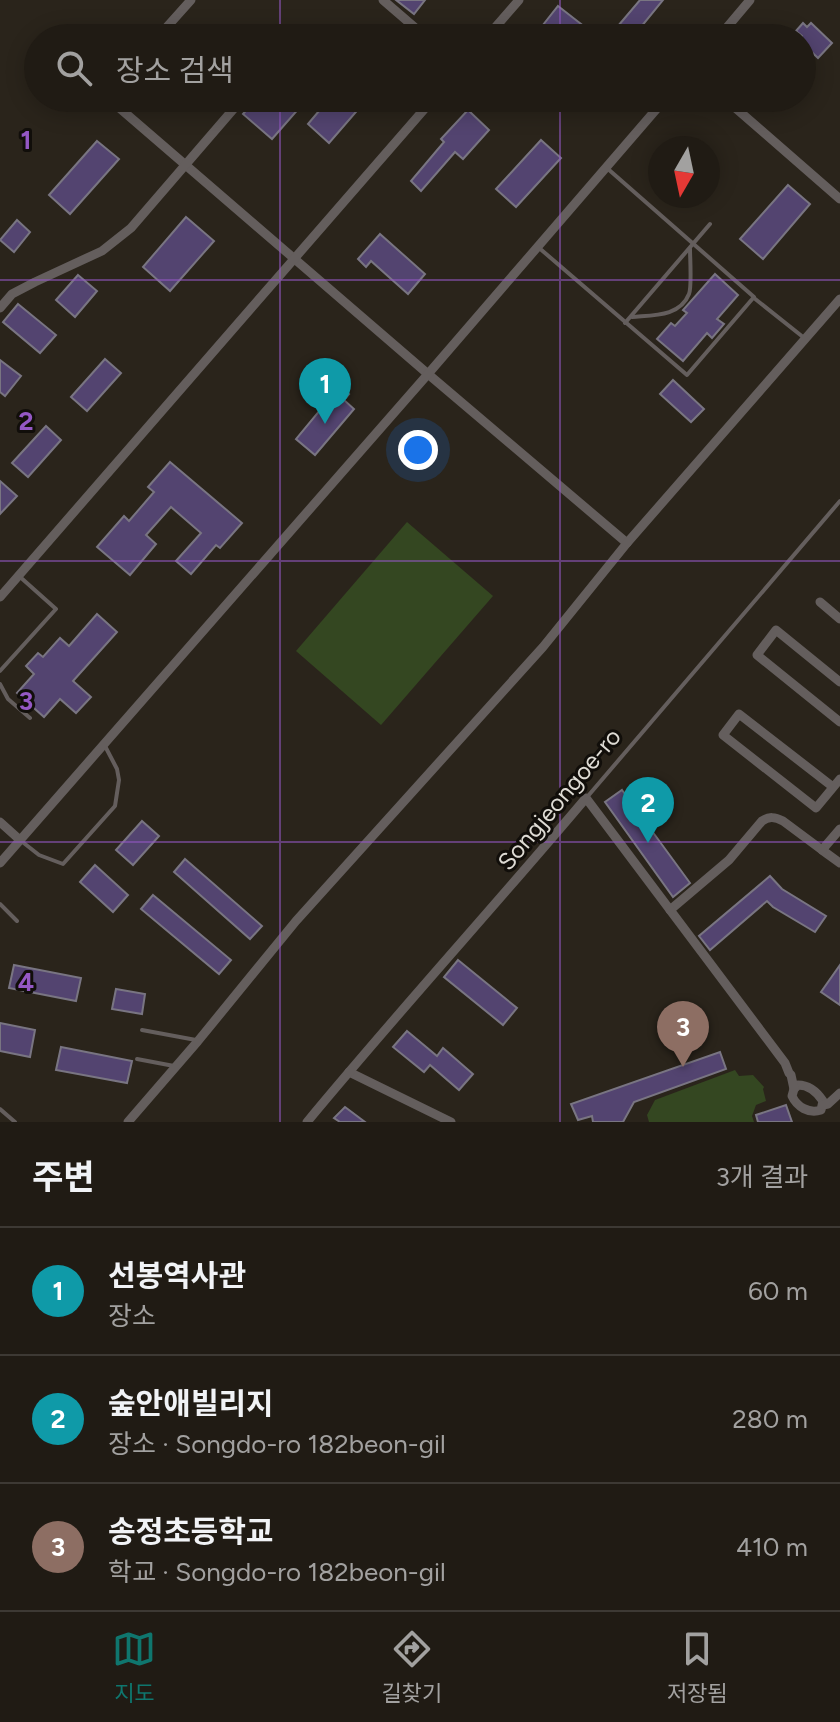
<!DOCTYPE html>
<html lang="ko">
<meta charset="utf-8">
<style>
:root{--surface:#201b14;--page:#2d2822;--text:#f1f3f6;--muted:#a2a1a0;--line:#3d3934;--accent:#0f766e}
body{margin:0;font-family:Figtree,"Noto Sans KR",sans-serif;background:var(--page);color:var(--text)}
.compass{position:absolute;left:648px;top:136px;width:72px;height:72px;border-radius:50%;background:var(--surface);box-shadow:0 4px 20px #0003;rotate:189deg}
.you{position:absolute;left:418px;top:450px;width:28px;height:28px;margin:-20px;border:6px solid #fff;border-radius:50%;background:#1a73e8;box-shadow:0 0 0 12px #1a73e833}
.badge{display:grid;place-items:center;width:52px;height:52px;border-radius:50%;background:var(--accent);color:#fff;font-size:26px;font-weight:700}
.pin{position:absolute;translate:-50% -66px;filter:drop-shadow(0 2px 4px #0008)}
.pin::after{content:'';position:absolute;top:42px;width:28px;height:24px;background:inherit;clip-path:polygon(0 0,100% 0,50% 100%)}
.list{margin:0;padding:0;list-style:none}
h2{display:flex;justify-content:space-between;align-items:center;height:104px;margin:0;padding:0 32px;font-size:34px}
h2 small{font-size:26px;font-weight:400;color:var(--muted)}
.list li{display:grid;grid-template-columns:52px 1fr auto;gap:24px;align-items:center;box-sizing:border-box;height:128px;padding:0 32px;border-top:2px solid var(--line)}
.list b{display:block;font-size:30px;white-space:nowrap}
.list p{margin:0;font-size:26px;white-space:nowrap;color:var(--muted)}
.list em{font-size:26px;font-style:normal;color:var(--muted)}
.icon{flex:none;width:44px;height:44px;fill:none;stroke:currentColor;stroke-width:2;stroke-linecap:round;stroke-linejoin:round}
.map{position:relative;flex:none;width:840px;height:1122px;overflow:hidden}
.search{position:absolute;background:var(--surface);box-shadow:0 4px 20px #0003;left:24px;right:24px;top:24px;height:88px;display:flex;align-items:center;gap:20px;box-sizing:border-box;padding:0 28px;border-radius:44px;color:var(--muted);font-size:30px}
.sheet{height:488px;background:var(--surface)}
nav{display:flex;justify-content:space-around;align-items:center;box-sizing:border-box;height:112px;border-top:2px solid var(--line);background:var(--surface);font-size:22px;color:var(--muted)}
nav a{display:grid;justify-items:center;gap:4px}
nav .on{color:var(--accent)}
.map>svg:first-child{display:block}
</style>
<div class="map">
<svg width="840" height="1122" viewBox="0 0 840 1122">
<rect width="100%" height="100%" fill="#2a241b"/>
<g fill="#344721">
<path d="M407 522 493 596 381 725 296 651Z"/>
<path d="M735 1070 739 1076 753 1075 764 1087 763 1089 766 1101 756 1105 752 1116 754 1122H649L647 1115 655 1100Z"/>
</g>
<g fill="#534470" stroke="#797582" stroke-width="2">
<path d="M396 0H425L414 14Z"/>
<path d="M640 0H663L632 38 618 26Z"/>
<path d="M558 6 599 38H550L539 30Z"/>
<path d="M803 23 807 27 811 23 832 43 818 58 802 43V36L796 31Z"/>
<path d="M257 98H308L272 139 243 114Z"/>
<path d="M330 98H368L329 143 308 124Z"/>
<path d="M468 110 489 130 463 159 455 152 421 191 411 181 444 142 441 139Z"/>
<path d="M541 140 561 158 516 207 496 189Z"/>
<path d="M97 141 119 159 70 214 49 195Z"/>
<path d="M788 185 810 204 763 259 740 239Z"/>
<path d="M186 217 214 241 170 291 143 267Z"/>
<path d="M17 220 30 232 14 252 0 240Z"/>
<path d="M380 234 425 274 408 294 371 261 366 267 358 259Z"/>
<path d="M715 274 738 295 717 319 724 324 712 338 707 333 683 361 657 339 671 323 675 326 687 313 683 310Z"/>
<path d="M78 275 97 291 75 317 56 300Z"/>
<path d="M18 304 56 335 40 353 3 322Z"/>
<path d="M105 359 121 373 87 411 71 397Z"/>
<path d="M0 360 21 376 5 396 0 392Z"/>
<path d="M673 380 704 409 691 422 660 394Z"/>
<path d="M340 386 349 394 344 400 354 409 315 455 296 439Z"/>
<path d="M46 426 61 440 28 477 12 463Z"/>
<path d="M170 462 242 523 220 548 216 545 191 574 176 561 201 533 171 507 146 535 156 544 130 575 97 547 124 516 129 521 154 492 148 487Z"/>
<path d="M0 481 17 496 0 514Z"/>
<path d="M97 614 117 632 73 681 91 697 76 713 60 699 44 717 17 693 34 674 26 666 38 653 43 657 60 638 69 646Z"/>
<path d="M622 790 690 883 673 897 605 802Z"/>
<path d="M142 821 159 836 133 865 116 850Z"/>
<path d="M185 859 262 926 250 939 174 872Z"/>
<path d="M95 865 128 895 113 912 80 882Z"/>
<path d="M770 876 782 889 826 916 815 932 773 907 767 901 710 950 699 936Z"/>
<path d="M153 895 231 960 219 974 141 909Z"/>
<path d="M458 960 517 1008 503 1025 444 977Z"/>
<path d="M14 965 81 978 76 1001 9 988Z"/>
<path d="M840 965V1005L821 992Z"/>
<path d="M116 989 145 994 142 1014 112 1009Z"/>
<path d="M0 1023 35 1030 30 1057 0 1051Z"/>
<path d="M407 1031 437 1056 443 1048 473 1074 459 1090 430 1065 424 1072 393 1047Z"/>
<path d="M61 1047 132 1061 127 1083 56 1070Z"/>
<path d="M720 1052 726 1069 634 1102 623 1122H593L592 1116 578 1120 571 1104Z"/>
<path d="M786 1105 792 1122H758L756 1115Z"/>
<path d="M345 1107 365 1122H340L334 1118Z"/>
</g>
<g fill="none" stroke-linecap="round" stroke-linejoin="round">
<g stroke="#645e5d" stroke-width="4">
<path d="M538 247 687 375 754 297 608 169"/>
<path d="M754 298 803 337"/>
<path d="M632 317C652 315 680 317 689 294 692 287 690 258 690 249"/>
<path d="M625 323 710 224"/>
<path d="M0 671 56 609 19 576"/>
<path d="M0 684 8 699 30 718"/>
<path d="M588 796 840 501"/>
<path d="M20 840 39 855 63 864 115 806 119 780 117 769 105 746"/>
<path d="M0 904 17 921"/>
<path d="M142 1030 196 1040"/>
<path d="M137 1059 174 1066"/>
<path d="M0 1109 15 1122"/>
</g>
<g stroke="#645e5d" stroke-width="9">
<path d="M383 0 427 38"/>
<path d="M157 38 191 0"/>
<path d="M486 38 519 0"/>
<path d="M718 38 750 0"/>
<path d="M113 98 116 105 428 374 627 543"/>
<path d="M724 98 840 199"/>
<path d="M0 308 12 294 35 282 102 251 131 228 243 98"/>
<path d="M0 597 434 98"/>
<path d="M820 602 840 619"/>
<path d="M840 682 776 630 757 655 840 722"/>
<path d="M833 787 739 714 723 735 816 808 840 779"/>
<path d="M0 822 20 840"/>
<path d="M840 829 822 850 840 863"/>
<path d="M0 863 428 374 666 98"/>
<path d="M670 910 729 860 762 821C769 816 775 817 783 821L822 850"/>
<path d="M349 1072 451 1122"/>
<path d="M798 1085C809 1085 817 1092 823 1101L821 1110C809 1114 797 1107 792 1096L794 1089Z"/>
<path d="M823 1105 828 1104 840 1093"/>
<path d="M128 1122 198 1041 296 921 543 647 627 543 840 299"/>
<path d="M307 1122C398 1012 494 907 586 798L785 1063 789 1073 791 1075 794 1089"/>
</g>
</g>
<path fill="none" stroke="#9458c4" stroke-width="2" stroke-opacity="0.55" d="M280 0V38M560 0V38M280 98V1122M560 98V1122M0 280H840M0 561H840M0 842H840"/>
<g text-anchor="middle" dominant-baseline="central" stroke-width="6" stroke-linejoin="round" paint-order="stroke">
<g font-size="24" fill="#dedbd4" stroke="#110e0a">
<text transform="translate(559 799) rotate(-50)">Songjeongoe-ro</text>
</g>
</g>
<g font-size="26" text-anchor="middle" font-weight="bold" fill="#9458c4" stroke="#110e0a" stroke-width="6" stroke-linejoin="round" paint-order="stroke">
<text x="26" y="149">1</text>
<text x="26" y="430">2</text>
<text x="26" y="710">3</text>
<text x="26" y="991">4</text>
</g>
</svg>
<svg class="compass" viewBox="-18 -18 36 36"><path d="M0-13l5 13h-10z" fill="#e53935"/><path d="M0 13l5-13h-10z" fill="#a2a1a0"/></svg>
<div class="you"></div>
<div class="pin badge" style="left:325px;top:424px;background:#0f9aa8">1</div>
<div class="pin badge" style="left:648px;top:843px;background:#0f9aa8">2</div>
<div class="pin badge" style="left:683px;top:1067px;background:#8d6e63">3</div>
<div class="search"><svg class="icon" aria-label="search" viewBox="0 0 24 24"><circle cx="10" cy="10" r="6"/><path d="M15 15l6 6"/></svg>장소 검색</div>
</div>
<section class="sheet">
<h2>주변<small>3개 결과</small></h2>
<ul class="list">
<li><span class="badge" style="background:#0f9aa8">1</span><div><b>선봉역사관</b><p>장소</p></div><em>60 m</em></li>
<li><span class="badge" style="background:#0f9aa8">2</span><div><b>숲안애빌리지</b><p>장소 · Songdo-ro 182beon-gil</p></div><em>280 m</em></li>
<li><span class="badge" style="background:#8d6e63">3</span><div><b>송정초등학교</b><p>학교 · Songdo-ro 182beon-gil</p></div><em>410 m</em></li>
</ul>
</section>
<nav>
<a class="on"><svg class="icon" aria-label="map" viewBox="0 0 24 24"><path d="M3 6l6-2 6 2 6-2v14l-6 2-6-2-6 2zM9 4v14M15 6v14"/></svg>지도</a>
<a><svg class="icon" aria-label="directions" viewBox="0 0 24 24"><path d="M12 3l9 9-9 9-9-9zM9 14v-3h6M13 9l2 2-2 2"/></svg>길찾기</a>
<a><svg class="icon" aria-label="saved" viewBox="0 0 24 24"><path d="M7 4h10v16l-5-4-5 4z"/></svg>저장됨</a>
</nav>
